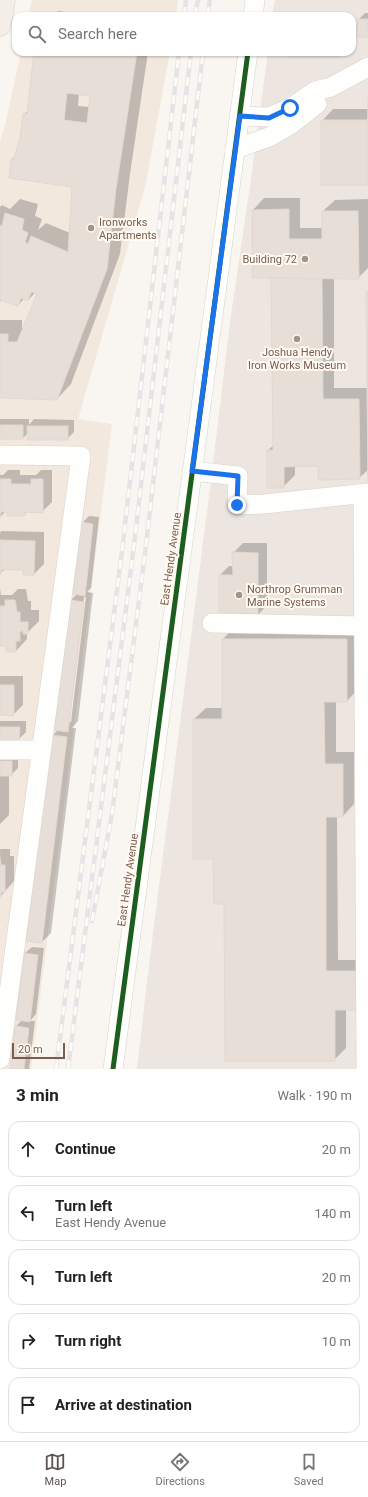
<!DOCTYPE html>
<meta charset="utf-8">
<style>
:root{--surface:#fff;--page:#f2f2f2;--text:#222;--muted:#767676;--line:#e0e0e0;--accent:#5d544f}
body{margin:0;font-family:Roboto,sans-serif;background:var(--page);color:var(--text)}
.scale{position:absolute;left:12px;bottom:10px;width:53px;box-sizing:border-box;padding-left:4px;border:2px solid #7a5c4d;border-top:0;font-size:11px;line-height:14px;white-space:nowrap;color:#7a5c4d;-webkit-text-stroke:3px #fffaf3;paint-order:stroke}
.stop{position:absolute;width:12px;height:12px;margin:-9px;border:3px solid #1a73e8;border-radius:50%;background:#fff}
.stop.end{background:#1a73e8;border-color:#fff;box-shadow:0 1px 4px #0008}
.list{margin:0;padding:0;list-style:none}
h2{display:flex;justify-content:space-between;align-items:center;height:52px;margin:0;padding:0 16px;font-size:17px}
h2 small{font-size:13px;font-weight:400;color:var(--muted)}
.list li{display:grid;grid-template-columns:26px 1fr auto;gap:12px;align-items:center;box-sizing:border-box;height:56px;margin:0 8px 8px;padding:0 8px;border:1px solid var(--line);border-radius:12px}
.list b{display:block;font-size:15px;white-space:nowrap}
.list p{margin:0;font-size:13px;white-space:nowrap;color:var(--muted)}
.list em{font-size:13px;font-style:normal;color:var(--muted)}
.icon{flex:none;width:22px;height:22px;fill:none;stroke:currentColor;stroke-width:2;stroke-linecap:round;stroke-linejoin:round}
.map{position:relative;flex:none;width:368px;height:1069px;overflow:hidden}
.search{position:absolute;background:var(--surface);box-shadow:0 1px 3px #0004;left:12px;right:12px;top:12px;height:44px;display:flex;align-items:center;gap:10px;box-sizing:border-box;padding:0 14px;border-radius:12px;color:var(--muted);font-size:15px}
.sheet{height:372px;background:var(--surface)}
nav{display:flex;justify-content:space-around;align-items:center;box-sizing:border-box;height:56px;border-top:1px solid var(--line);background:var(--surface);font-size:11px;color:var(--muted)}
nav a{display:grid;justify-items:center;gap:2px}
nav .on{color:var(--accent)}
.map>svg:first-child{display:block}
</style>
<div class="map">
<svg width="368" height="1069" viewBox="0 0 368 1069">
<rect width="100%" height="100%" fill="#f9f5f0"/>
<g fill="#f2e8de">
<path d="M32 0H178L176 16H29Z"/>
<path d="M21 52H170L145 187 78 419 112 424 31 1069H0V141L5 125Z"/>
</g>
<path fill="#ede5e0" d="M275 0H368V1069H137L149 965 212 473 230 322 250 186 268 52H352V16H272Z"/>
<g fill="#0003" fill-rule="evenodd">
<path d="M58 11 96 16H53Z"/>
<path d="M299 13H346V16H296Z"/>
<path d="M365 13H368V36L358 20Z"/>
<path d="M35 52H148L130 174 120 254 71 384 57 399 0 397V320H22V328H24L38 294 35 293 28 300 24 299 18 305 1 299 0 303V207L2 205 10 209 20 199 38 204 35 216 42 219 38 230 46 223 70 233 73 187 12 159 17 154 21 138 24 114 29 110ZM79 94 91 95 90 107 78 106Z"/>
<path d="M333 109H368V184L322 121Z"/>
<path d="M264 198H300V228H323V211L335 200 368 199V268L358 278H334V388H368L367 292 368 291V470L359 478 319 465 295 466V475L283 487 268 450 274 445 272 277 253 210Z"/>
<path d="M0 419H29V425L34 419 74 420V432L67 439 28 433 23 438H0Z"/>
<path d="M8 470H20V475H36L41 470H52V502L42 512 28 511 24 515 6 511 0 517V475H3Z"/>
<path d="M89 516 99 517 91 588 87 592 93 593 78 721 72 728H76L51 933 42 942 52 736 58 730 71 600 77 594 82 523ZM84 597H86L71 722H69Z"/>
<path d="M1 531 44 532V564L34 574H24V569H6L0 573V533Z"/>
<path d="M243 543H267V605L258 615 220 575 229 566H233V553Z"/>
<path d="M0 588 1 595H12L18 589H26L28 601H31V610H39V621L27 633V639L16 651 7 645H0Z"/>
<path d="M234 627H358V689L347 701H336V752H354V804L343 816H337L338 960H368L346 1009V1048L334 1060 225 903 214 858 194 719 206 708H223V639Z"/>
<path d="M0 676H23V705L13 715 0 714Z"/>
<path d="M0 721H26V732L19 739H0Z"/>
<path d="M0 754H18V768L11 775H9V815L0 824V776L2 775H0Z"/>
<path d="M0 849H10V856H14V881L1 896Z"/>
<path d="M32 947 44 948 36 1014 30 1021H35L29 1069H11L16 1026 22 1020 25 953Z"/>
</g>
<g fill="#e6ded7" stroke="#e2d8d2" fill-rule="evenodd">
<rect x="357" y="19" width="11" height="18"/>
<path d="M34 52H137L116 189 107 269 57 400 0 398V334H8V342H17L37 294 31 292 28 301 21 298 18 306 0 300V225L2 226 5 213 24 219 22 230 28 233 25 242 28 244 31 236 68 252 72 187 9 178 11 159H14L20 138 23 114H27ZM67 93 90 96 87 123 64 120Z"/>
<rect x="289" y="52" width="48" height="5"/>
<path d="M368 97V185H321V120H368Z"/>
<path d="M289 209V239H322V211H358L359 279 252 278V210Z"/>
<path d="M271 278 322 279 323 399H359L360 479 318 480V466L284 467V488H267V450H273Z"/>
<path d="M366 292H368V485Z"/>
<rect x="0" y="425" width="23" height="14"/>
<rect x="27" y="426" width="41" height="14"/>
<path d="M0 479H11V484H31V479H43V513L25 512V516H7V512H1L0 518Z"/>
<path d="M81 522 93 524 85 596 73 594Z"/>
<path d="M0 540 35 541 34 575H23V570H1V574H0Z"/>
<path d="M232 552 258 553V616H219V575H233Z"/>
<path d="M5 600H15L17 612H20V622H28V634H23V631H20V641H16V652H6V646H0V606H5Z"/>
<path d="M70 600 84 602 68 732 54 730Z"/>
<path d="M222 639H347V702H324L325 764H343V817H326V971H358V1010H335V1061H225L224 904H214L213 859H193V719H222Z"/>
<path d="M0 685H14V716L0 715Z"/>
<path d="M0 727H20L19 740H0Z"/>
<path d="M51 735 67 737 42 943 26 941Z"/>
<rect x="0" y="761" width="12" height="15"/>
<path d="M0 858 1 865H5V892H1V897H0Z"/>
<path d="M24 953 38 955 30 1022 16 1020Z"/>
<path d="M15 1026 29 1028 24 1069H10Z"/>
</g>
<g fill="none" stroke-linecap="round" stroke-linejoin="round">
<g stroke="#d7d1cb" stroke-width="20">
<g id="minor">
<path d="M253 16 255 0"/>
<path d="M240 116 269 117 290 108 315 91 331 87 368 67"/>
<path d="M235 149 269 137 290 125 317 104"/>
<path d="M0 455 81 456 0 1059"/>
<path d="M192 471 238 476 237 505 264 504 368 493"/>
<path d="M363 494 366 1069"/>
<path d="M212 623 363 626"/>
<path d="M0 750H41"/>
<path d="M113 1069 248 52"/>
</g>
</g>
<g stroke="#dad1cc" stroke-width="23">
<path id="major" d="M0 25 4 0"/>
</g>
<use href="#minor" stroke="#fefefd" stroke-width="19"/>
<use href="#major" stroke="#f3eee8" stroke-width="22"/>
<g stroke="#e6e3e7" stroke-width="4.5">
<g id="rail">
<path d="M184 16 186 0"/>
<path d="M195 16 198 0"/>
<path d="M207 16 210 0"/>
<path d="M92 921 112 814 146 545 203 52"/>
<path d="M56 1069 123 543 179 52"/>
<path d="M68 1069 134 545 191 52"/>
</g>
</g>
<use href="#rail" stroke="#fffaf3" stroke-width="3" stroke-dasharray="9" stroke-linecap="butt"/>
<g stroke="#fffaf3" stroke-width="8">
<path id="cycleway" d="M113 1069 248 52"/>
</g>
<use href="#cycleway" stroke="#1b5e20" stroke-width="5"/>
</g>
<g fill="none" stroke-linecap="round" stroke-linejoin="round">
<path stroke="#1a73e8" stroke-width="5" d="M237 505 238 476 192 471 240 116 269 118 290 108"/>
</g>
<g fill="#a69286" stroke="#fffaf3" stroke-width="1.5">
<circle cx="91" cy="228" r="4"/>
<circle cx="305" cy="259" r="4"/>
<circle cx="297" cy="339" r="4"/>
<circle cx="239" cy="595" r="4"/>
</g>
<g text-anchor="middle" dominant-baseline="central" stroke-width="4" stroke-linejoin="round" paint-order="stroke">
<g font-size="11" fill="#7a5c4d" stroke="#fffaf3" text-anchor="start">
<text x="99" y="222">Ironworks<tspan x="99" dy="13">Apartments</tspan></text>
<text x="297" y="259" text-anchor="end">Building 72</text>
<text x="297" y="352" text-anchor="middle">Joshua Hendy<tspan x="297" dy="13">Iron Works Museum</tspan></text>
<text x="247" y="589">Northrop Grumman<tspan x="247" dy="13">Marine Systems</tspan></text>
</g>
<g font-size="11" fill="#7a5c4d" stroke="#fffaf3">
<text transform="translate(171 559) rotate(-82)">East Hendy Avenue</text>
<text transform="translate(128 880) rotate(-82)">East Hendy Avenue</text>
</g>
</g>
</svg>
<div class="scale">20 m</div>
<div class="stop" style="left:290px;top:108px"></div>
<div class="stop end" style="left:237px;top:505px"></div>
<div class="search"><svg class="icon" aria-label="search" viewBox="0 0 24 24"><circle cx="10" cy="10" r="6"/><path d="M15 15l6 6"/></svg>Search here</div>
</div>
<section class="sheet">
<h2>3 min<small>Walk · 190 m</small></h2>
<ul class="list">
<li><svg class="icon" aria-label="ahead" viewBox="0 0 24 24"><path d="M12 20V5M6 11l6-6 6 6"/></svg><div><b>Continue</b></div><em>20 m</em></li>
<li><svg class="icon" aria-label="left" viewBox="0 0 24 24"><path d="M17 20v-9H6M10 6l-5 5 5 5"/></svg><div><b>Turn left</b><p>East Hendy Avenue</p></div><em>140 m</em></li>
<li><svg class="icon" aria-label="left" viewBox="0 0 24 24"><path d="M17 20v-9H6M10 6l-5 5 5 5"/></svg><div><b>Turn left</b></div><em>20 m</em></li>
<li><svg class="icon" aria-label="right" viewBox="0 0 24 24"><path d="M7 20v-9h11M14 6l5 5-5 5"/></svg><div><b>Turn right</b></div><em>10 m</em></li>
<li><svg class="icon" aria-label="arrive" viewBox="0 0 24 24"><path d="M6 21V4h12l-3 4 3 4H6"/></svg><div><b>Arrive at destination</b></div></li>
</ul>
</section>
<nav>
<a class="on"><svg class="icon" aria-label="map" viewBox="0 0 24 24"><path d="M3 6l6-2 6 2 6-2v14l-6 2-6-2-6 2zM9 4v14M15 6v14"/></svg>Map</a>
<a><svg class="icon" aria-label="directions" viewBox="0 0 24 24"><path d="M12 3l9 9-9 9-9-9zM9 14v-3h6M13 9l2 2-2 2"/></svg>Directions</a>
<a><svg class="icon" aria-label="saved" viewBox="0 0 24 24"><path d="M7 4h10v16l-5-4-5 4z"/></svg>Saved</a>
</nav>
